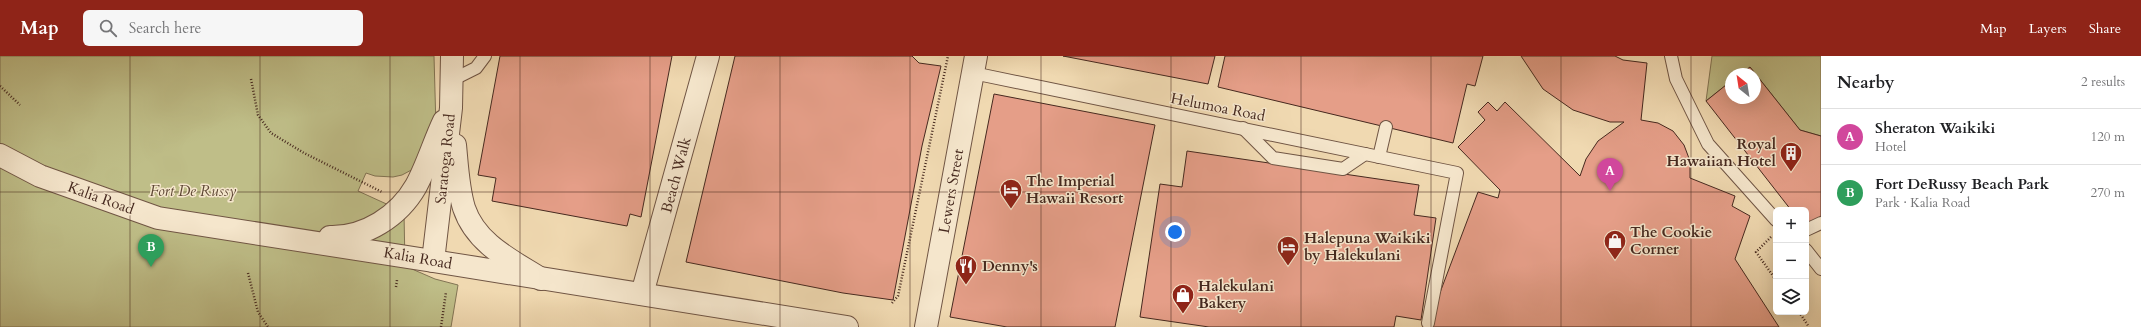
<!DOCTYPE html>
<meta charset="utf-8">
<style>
:root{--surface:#fff;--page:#f6f6f6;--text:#202124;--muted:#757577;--line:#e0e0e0;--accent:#8f2418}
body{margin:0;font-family:Cardo,serif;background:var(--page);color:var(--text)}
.controls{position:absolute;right:12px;bottom:12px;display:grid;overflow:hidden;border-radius:6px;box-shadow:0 4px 16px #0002}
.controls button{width:36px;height:36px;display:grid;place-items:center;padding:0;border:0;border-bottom:1px solid var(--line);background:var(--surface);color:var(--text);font:20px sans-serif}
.compass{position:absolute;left:1725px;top:12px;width:36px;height:36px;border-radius:50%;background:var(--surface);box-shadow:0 4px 16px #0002;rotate:330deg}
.you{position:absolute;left:1175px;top:176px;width:14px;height:14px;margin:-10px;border:3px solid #fff;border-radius:50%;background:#1a73e8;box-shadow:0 0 0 6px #1a73e833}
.badge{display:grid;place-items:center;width:26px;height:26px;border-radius:50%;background:var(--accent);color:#fff;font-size:13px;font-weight:700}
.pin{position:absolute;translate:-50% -33px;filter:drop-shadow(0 1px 2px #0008)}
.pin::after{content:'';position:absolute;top:21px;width:14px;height:12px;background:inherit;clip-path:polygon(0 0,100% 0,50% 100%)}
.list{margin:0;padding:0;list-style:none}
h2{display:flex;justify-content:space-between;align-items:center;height:52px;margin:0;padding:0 16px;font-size:17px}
h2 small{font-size:13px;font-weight:400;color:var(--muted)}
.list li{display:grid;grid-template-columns:26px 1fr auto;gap:12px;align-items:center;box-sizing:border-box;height:56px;padding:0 16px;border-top:1px solid var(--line)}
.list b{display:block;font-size:15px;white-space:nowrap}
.list p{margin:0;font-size:13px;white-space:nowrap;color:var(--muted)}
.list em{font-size:13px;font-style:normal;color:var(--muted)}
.icon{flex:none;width:22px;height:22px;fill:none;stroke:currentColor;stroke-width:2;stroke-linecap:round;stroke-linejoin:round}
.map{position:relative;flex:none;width:1821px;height:271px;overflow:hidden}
header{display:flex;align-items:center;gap:24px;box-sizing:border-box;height:56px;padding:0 20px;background:var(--accent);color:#fff}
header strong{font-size:19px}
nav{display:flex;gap:22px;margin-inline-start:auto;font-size:14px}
.search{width:280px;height:36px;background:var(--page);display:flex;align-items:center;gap:10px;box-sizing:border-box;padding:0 14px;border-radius:6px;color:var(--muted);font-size:15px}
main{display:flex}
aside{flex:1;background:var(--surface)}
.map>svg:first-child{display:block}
</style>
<header>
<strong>Map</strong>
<div class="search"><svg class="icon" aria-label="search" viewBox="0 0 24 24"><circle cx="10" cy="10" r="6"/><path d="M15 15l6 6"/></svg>Search here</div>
<nav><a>Map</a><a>Layers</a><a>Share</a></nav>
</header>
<main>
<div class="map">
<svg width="1821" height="271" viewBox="0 0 1821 271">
<rect width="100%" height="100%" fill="#f0d9b1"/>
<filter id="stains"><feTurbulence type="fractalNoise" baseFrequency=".005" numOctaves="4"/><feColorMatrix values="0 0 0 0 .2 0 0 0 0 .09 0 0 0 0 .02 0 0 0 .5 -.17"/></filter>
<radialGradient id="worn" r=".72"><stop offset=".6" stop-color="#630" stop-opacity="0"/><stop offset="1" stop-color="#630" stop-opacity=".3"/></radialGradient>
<g fill="#bfbe88" stroke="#827454">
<path d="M0 0H434L436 72 417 111 402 119 393 121 375 120 366 117 358 135 404 156 405 210 435 223 458 229 451 271H0Z"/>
<path d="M1712 0H1821V80L1800 74 1750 11 1741 18H1731V25L1706 45Z"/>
</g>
<g fill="#e59e88" stroke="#46291f">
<path d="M500 0H672L641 161 630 158 627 170 492 145 496 122 478 119Z"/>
<path d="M735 0H912L919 7 941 10 922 90 893 244 843 237 686 206Z"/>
<path d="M1063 0H1215L1208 28Z"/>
<path d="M1225 0H1483L1475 30 1467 28 1453 87 1218 31Z"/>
<path d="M1521 0H1615L1623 4 1647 7 1641 64 1658 67 1673 75 1684 89 1690 105V122L1735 140 1732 150 1750 160 1735 203 1779 271H1427L1478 136 1498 142 1500 134 1458 91 1485 64 1478 56 1488 46 1497 55 1505 46 1580 120 1586 103 1598 85 1624 66H1610L1573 54 1543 33Z"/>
<path d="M1750 11 1800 74 1821 80V160L1806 172V154H1791L1706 45 1731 25V42H1755V18H1741Z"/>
<path d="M994 38 1155 69 1115 271H1007L950 261Z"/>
<path d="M1187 95 1419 129 1414 159 1436 162 1421 264 1396 260 1394 271H1209L1140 261 1160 128 1182 131Z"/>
</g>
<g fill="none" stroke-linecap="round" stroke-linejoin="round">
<g stroke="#705544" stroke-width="14">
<g id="service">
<path d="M1671 0 1676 23 1708 88 1776 164"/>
<path d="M973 17 1457 117 1428 267"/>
<path d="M452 24 476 12 485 0"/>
<path d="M1243 72 1273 102 1343 113 1365 98"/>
<path d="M1379 101 1386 71"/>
<path d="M1806 174 1821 167"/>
<path d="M1806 194 1821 213"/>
</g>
</g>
<g stroke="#705544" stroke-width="24">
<g id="minor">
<path d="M433 205 847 271"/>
<path d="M926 271 976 0"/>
</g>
</g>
<g stroke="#705544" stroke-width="24">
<g id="tertiary">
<path d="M455 89C457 109 458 133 464 152 476 188 511 204 541 223"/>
<path d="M0 99 40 120 158 162 433 205 451 52 452 0"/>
<path d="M330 181C365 182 399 160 416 130 427 110 434 86 444 65"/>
<path d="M642 238 708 0"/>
</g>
</g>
<g stroke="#46291f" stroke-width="2.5" stroke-dasharray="1 2" stroke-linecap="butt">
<path d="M251 23 258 59 271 77 304 97 382 136"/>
<path d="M0 30 20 49"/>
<path d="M1771 181 1756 196 1776 224"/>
<path d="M248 217 258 256 268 271"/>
<path d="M396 231 397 224"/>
<path d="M892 247 898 240 948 0"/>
<path d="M1799 256 1809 271"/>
<path d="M441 271 446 236"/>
</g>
<use href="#service" stroke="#f5e6cc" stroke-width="12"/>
<use href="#minor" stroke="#f5e6cc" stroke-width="22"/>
<use href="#tertiary" stroke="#f5e6cc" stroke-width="22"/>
</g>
<path fill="none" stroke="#46291f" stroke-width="1" stroke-opacity="0.55" d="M130 0V271M260 0V271M390 0V271M520 0V271M650 0V271M780 0V271M910 0V271M1041 0V271M1171 0V271M1301 0V271M1431 0V271M1561 0V271M1691 0V271M0 136H1821"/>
<defs>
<g id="building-pin" transform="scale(1.15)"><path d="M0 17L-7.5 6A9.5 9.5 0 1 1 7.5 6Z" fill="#8f2418" stroke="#f5e6cc"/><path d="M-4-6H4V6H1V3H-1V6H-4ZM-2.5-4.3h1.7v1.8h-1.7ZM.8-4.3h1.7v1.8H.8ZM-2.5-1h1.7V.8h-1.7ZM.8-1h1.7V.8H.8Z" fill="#fff"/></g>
<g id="hotel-pin" transform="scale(1.15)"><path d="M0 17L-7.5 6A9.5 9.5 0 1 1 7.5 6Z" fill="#8f2418" stroke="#f5e6cc"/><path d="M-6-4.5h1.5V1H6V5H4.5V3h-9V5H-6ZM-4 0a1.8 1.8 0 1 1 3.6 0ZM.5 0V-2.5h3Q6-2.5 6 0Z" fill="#fff"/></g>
<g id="shop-pin" transform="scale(1.15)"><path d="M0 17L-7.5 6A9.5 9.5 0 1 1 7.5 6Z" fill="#8f2418" stroke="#f5e6cc"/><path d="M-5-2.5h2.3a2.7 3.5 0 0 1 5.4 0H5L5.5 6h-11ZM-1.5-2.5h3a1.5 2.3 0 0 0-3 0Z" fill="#fff"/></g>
<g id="restaurant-pin" transform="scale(1.15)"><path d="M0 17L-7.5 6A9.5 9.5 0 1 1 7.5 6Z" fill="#8f2418" stroke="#f5e6cc"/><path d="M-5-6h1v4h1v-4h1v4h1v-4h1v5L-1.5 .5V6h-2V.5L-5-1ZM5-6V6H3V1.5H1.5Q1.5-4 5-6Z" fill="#fff"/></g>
</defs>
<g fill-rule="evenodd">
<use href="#building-pin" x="1791" y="97"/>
<use href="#hotel-pin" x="1011" y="134"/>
<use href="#shop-pin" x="1615" y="185"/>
<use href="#hotel-pin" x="1288" y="191"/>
<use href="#restaurant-pin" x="966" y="210"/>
<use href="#shop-pin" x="1183" y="239"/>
</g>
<g text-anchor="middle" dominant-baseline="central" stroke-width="3" stroke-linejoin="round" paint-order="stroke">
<g font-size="15" fill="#46291f" stroke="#f5e6cc">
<text transform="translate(1218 51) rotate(11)">Helumoa Road</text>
<text transform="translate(445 103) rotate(-84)">Saratoga Road</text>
<text transform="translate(676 119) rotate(-75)">Beach Walk</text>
<text transform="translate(951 135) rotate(-80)">Lewers Street</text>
<text transform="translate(101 142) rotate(20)">Kalia Road</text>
<text transform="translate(418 202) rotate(10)">Kalia Road</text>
</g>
<g font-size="15" font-weight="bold" fill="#46291f" stroke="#f5e6cc" text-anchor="start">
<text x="1776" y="88" text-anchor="end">Royal<tspan x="1776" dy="17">Hawaiian Hotel</tspan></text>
<text x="1026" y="125">The Imperial<tspan x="1026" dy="17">Hawaii Resort</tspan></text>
<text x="1630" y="176">The Cookie<tspan x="1630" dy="17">Corner</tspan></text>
<text x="1304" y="182">Halepuna Waikiki<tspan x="1304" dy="17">by Halekulani</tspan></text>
<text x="982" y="210">Denny's</text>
<text x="1198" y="230">Halekulani<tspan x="1198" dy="17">Bakery</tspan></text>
</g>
<g font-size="15" font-style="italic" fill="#5e4734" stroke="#f5e6cc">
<text x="193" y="135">Fort De Russy</text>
</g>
</g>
<rect width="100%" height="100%" filter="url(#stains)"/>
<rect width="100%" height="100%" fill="url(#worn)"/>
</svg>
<div class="controls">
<button>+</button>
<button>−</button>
<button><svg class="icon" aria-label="layers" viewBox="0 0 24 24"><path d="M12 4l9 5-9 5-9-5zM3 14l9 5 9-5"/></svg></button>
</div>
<svg class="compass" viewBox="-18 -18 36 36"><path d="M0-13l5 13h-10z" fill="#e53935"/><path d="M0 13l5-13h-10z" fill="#757577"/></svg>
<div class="you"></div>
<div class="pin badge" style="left:1610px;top:135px;background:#d1479c">A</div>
<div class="pin badge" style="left:151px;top:211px;background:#2e9e5b">B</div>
</div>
<aside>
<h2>Nearby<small>2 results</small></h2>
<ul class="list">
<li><span class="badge" style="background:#d1479c">A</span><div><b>Sheraton Waikiki</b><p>Hotel</p></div><em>120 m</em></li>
<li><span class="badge" style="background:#2e9e5b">B</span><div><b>Fort DeRussy Beach Park</b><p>Park · Kalia Road</p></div><em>270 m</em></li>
</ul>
</aside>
</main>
